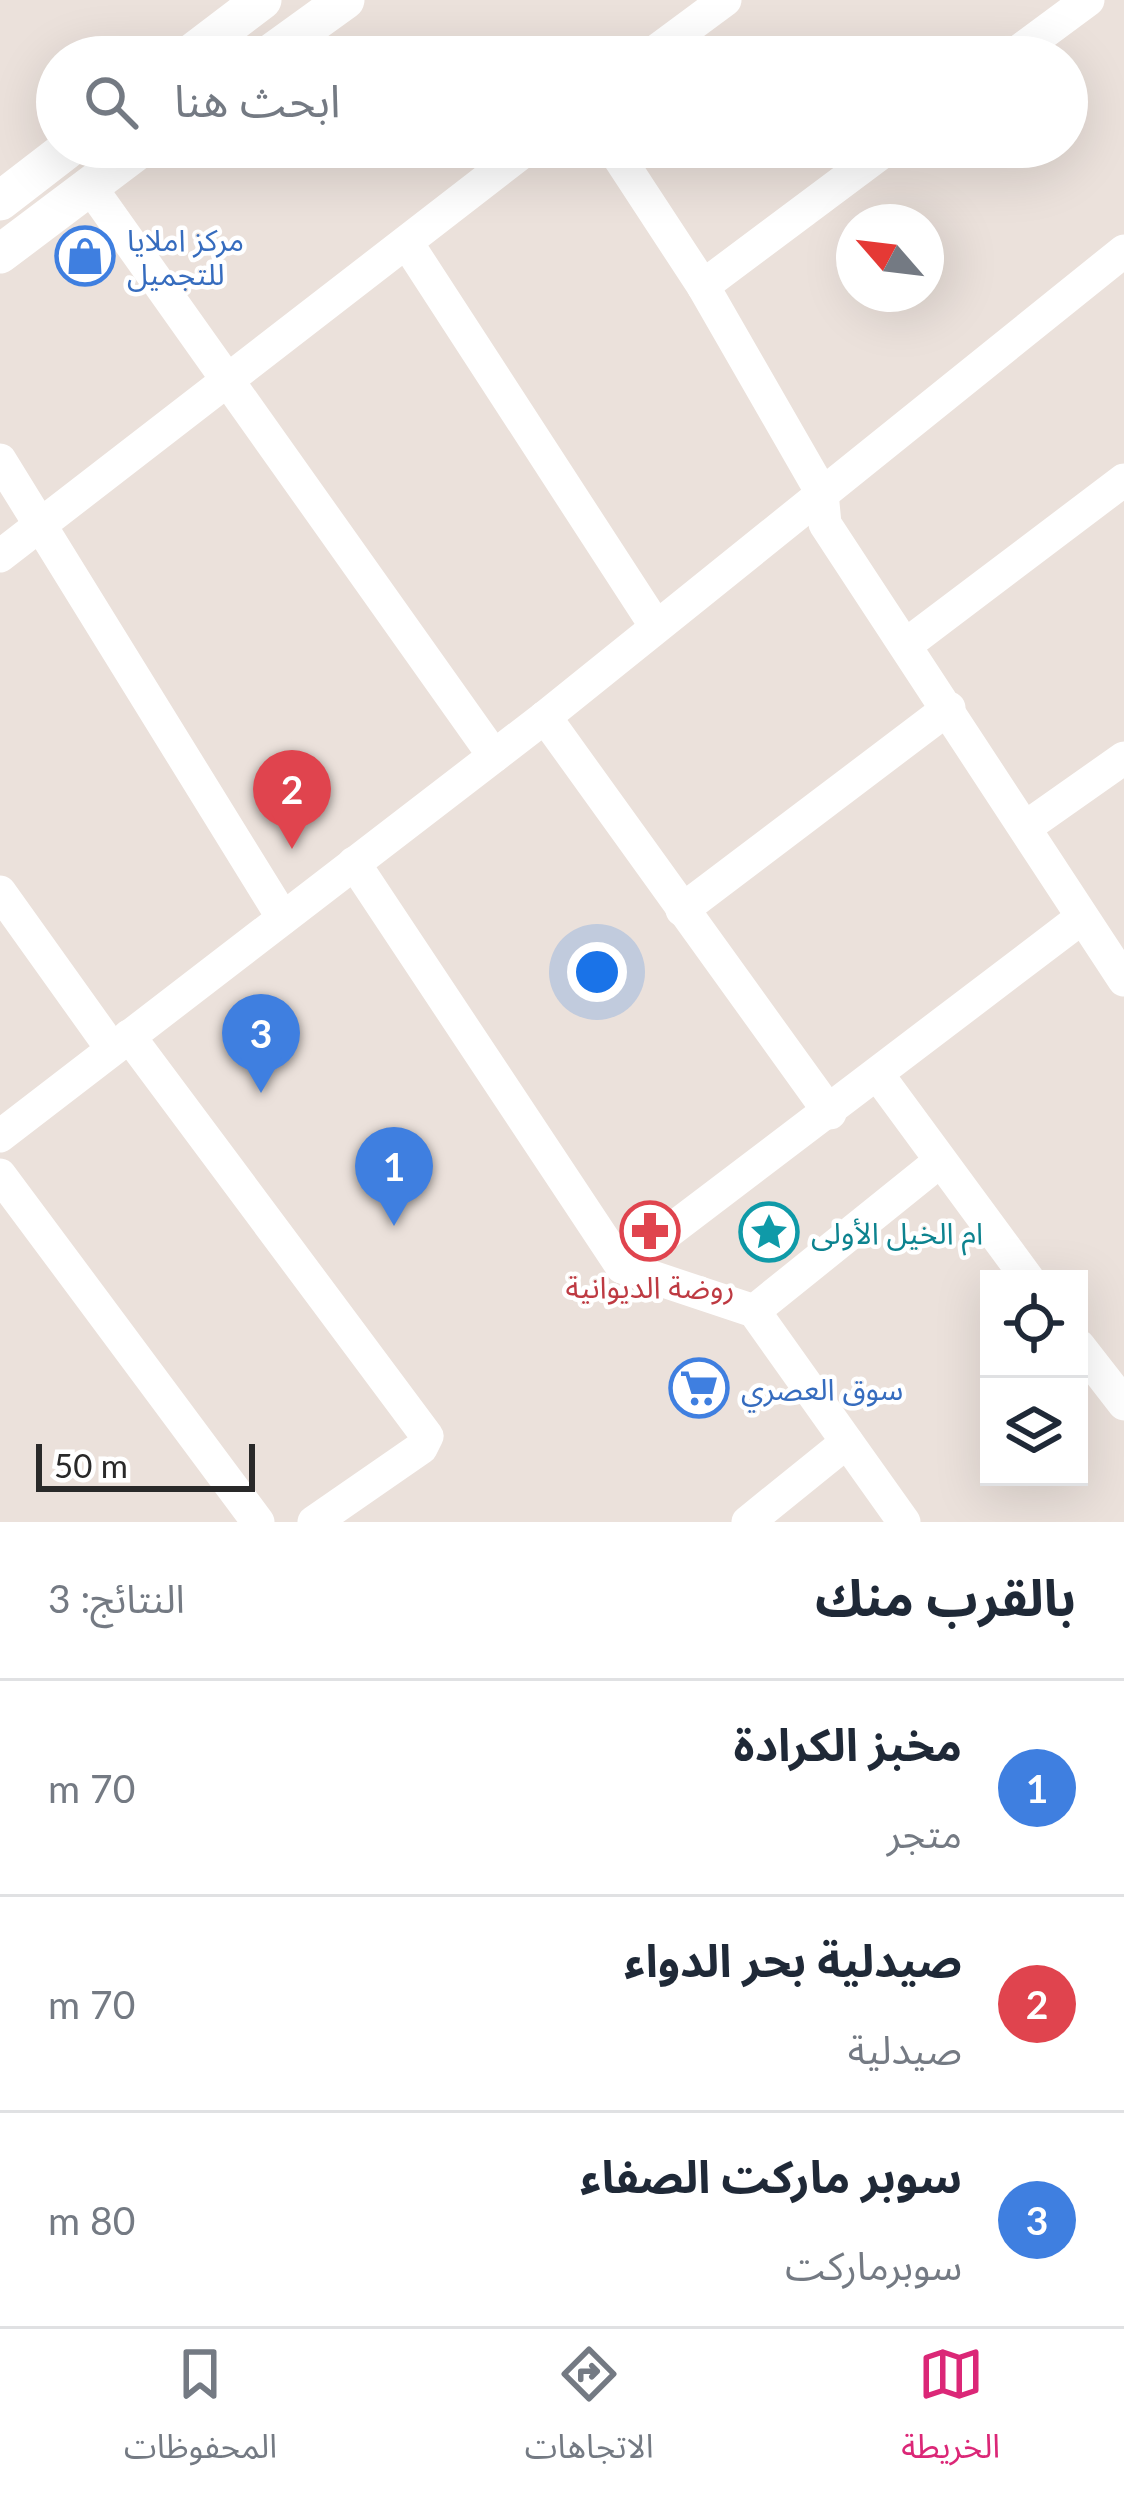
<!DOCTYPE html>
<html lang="ar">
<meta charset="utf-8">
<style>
:root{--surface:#fff;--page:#f6f6f7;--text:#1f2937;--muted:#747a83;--line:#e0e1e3;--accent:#db2777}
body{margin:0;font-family:Lato,"Noto Sans Arabic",sans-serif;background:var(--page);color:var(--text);direction:rtl}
.controls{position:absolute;right:36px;bottom:36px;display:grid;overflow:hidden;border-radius:0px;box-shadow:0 12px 48px #0002}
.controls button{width:108px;height:108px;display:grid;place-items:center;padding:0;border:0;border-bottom:3px solid var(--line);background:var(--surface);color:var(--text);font:60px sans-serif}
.compass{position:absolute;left:836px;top:204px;width:108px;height:108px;border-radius:50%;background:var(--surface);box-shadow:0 12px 48px #0002;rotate:298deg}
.scale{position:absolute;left:36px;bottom:30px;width:219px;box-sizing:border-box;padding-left:12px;border:6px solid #292929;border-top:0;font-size:33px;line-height:42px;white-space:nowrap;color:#292929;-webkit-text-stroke:9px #fff;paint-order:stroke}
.you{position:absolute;left:597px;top:972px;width:42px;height:42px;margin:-30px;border:9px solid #fff;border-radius:50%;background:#1a73e8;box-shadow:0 0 0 18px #1a73e833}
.badge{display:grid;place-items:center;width:78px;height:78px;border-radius:50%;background:var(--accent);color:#fff;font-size:39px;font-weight:700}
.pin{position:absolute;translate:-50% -99px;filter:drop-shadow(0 3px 6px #0008)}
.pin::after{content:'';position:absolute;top:63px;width:42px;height:36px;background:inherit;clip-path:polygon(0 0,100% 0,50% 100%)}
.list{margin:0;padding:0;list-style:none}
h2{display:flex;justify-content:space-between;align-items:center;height:156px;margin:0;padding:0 48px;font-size:51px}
h2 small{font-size:39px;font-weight:400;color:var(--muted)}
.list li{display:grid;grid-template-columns:78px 1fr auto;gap:36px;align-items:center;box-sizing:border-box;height:216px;padding:0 48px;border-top:3px solid var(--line)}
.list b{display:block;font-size:45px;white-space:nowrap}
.list p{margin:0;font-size:39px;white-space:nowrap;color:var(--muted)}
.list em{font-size:39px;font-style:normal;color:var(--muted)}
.icon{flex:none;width:66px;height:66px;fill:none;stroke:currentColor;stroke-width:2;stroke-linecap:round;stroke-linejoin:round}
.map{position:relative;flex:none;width:1124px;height:1522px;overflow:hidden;direction:ltr}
.search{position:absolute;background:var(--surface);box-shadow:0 12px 48px #0002;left:36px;right:36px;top:36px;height:132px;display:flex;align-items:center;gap:30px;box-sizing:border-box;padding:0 42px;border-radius:66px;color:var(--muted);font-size:45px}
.sheet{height:804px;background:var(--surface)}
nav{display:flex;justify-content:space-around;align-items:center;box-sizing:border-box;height:168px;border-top:3px solid var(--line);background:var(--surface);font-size:33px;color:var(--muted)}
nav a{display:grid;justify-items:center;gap:6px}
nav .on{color:var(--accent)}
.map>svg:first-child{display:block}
</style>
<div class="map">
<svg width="1124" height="1522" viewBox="0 0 1124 1522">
<rect width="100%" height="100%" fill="#ebe1db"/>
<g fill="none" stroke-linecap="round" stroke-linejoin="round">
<g stroke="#fff" stroke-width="33">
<path d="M648 57 725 0"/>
<path d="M1011 57 1088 0"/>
<path d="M612 147 703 286 822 493 825 524 1124 980"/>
<path d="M89 185 494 756"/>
<path d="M407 243 655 625"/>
<path d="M703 286 889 147"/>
<path d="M0 460 283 918"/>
<path d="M0 556 529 147"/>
<path d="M907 644 1124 480"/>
<path d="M545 717 830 1113"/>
<path d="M1026 827 1124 758"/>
<path d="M354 863 622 1267 754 1311 904 1522"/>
<path d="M0 892 112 1049"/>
<path d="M682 910 949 708"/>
<path d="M129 1036 427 1436 421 1448 314 1522"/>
<path d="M878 1075 1028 1279"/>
<path d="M0 1136 545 717 1124 251"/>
<path d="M0 1175 258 1522"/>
<path d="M622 1267 1080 919"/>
<path d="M754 1311 939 1162"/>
<path d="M1079 1346 1124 1404"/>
<path d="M748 1522 847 1442"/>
</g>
<g stroke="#fff" stroke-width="39">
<path d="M187 57 262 0"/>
<path d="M266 57 345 0"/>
<path d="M0 201 70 147"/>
<path d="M0 254 142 147"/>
</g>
</g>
<defs>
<g id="shop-ring" transform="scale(3)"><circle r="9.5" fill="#fff" stroke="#3f7fe0" stroke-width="1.5"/><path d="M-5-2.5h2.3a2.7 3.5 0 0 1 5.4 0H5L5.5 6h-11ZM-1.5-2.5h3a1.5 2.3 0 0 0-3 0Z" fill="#3f7fe0"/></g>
<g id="pharmacy-ring" transform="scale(3)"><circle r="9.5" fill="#fff" stroke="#e0444e" stroke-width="1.5"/><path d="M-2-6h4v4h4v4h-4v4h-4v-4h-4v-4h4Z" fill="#e0444e"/></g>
<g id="sight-ring" transform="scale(3)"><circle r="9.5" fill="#fff" stroke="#0f9aa8" stroke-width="1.5"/><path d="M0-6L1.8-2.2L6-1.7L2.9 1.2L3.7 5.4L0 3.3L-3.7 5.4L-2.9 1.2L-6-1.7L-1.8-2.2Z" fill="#0f9aa8"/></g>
<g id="supermarket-ring" transform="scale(3)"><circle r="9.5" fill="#fff" stroke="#3f7fe0" stroke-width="1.5"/><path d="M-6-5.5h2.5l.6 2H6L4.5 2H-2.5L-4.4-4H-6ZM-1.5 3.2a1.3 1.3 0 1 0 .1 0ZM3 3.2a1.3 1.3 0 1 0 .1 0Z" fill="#3f7fe0"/></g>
</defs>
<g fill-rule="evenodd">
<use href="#shop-ring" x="85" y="256"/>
<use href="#pharmacy-ring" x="650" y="1231"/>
<use href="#sight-ring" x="769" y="1232"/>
<use href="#supermarket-ring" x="699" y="1388"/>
</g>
<g text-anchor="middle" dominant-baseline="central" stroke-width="9" stroke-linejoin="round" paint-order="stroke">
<g font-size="30" fill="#366cbe" stroke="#fff" text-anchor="start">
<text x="127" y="239">مركز املايا<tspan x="127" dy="34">للتجميل</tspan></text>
<text x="741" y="1388">سوق العصري</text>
</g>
<g font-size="30" fill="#0d838f" stroke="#fff" text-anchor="start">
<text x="811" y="1232">ام الخيل الأولى</text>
</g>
<g font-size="30" fill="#be3a42" stroke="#fff">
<text x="650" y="1286">روضة الديوانية</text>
</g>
</g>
</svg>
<div class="controls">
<button><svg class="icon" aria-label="locate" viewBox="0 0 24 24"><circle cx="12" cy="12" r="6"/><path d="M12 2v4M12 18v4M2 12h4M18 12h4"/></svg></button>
<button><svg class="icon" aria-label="layers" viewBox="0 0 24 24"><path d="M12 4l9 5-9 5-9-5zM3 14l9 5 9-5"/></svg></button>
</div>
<svg class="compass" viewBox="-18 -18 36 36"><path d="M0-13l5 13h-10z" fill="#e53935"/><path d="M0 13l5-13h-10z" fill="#747a83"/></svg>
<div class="scale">50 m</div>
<div class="you"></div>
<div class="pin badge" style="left:394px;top:1226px;background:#3f7fe0">1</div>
<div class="pin badge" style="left:292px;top:849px;background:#e0444e">2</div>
<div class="pin badge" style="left:261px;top:1093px;background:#3f7fe0">3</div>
<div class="search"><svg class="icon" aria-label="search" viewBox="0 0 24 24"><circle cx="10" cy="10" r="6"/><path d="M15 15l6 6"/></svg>ابحث هنا</div>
</div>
<section class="sheet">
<h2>بالقرب منك<small>النتائج: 3</small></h2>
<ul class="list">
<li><span class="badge" style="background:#3f7fe0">1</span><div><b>مخبز الكرادة</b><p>متجر</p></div><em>70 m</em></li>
<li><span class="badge" style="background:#e0444e">2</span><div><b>صيدلية بحر الدواء</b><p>صيدلية</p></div><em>70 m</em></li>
<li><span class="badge" style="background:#3f7fe0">3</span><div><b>سوبر ماركت الصفاء</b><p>سوبرماركت</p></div><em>80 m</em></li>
</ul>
</section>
<nav>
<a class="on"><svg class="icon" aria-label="map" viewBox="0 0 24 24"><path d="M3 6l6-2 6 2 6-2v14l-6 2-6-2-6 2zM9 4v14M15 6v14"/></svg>الخريطة</a>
<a><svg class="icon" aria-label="directions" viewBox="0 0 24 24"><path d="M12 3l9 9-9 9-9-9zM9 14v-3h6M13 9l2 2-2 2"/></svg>الاتجاهات</a>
<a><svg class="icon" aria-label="saved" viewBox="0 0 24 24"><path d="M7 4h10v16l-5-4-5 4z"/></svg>المحفوظات</a>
</nav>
